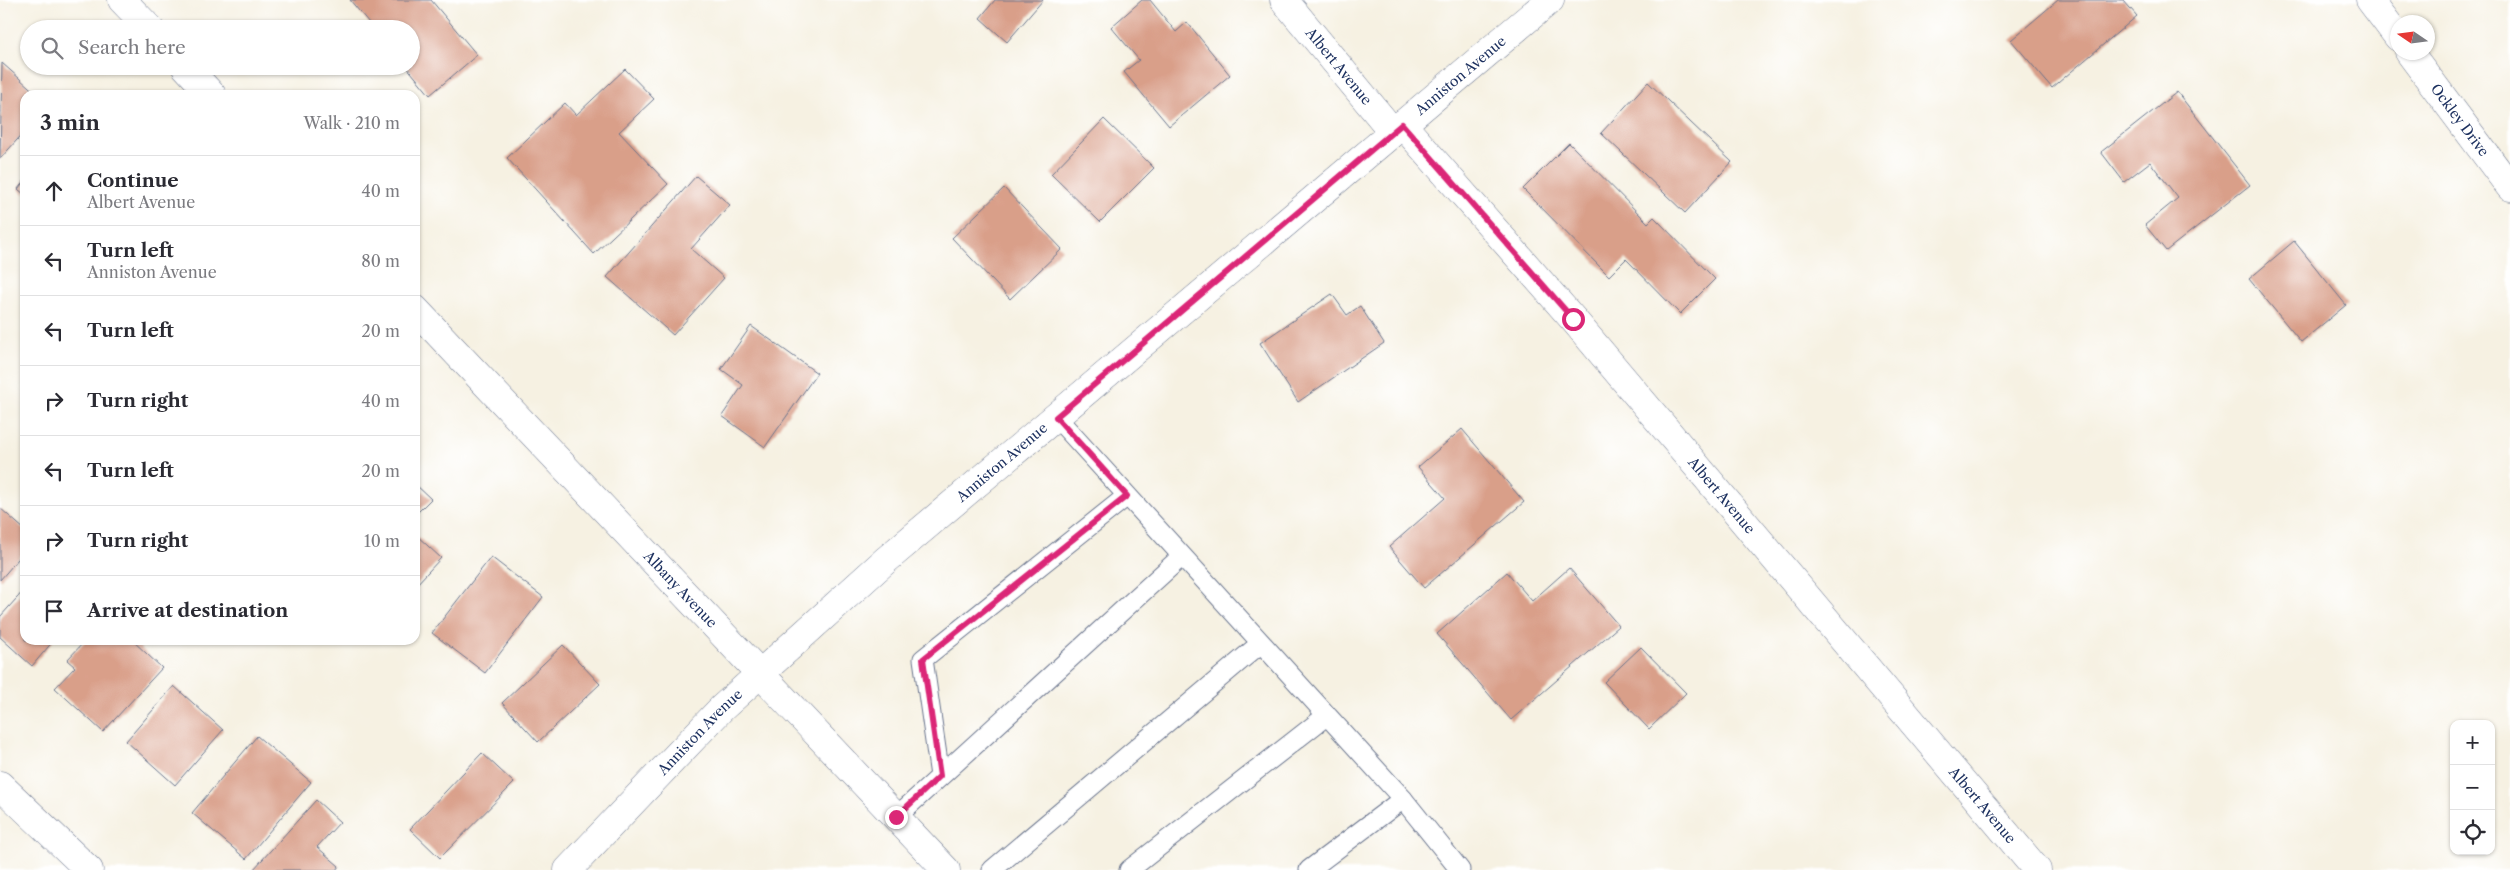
<!DOCTYPE html>
<meta charset="utf-8">
<style>
:root{--surface:#fff;--page:#f7f7f7;--text:#2b2b33;--muted:#7c7c81;--line:#e1e1e2}
body{margin:0;font-family:"Libre Caslon Text",serif;background:var(--page);color:var(--text)}
.controls{position:absolute;right:15px;bottom:15px;display:grid;overflow:hidden;border-radius:10px;box-shadow:0 1px 4px #0004}
.controls button{width:45px;height:45px;display:grid;place-items:center;padding:0;border:0;border-bottom:1px solid var(--line);background:var(--surface);color:var(--text);font:25px sans-serif}
.compass{position:absolute;left:2390px;top:15px;width:45px;height:45px;border-radius:50%;background:var(--surface);box-shadow:0 1px 4px #0004;rotate:283deg}
.stop{position:absolute;width:15px;height:15px;margin:-11px;border:4px solid #db2777;border-radius:50%;background:#fff}
.stop.end{background:#db2777;border-color:#fff;box-shadow:0 1px 5px #0008}
.list{margin:0;padding:0;list-style:none}
h2{display:flex;justify-content:space-between;align-items:center;height:65px;margin:0;padding:0 20px;font-size:21px}
h2 small{font-size:16px;font-weight:400;color:var(--muted)}
.list li{display:grid;grid-template-columns:32px 1fr auto;gap:15px;align-items:center;box-sizing:border-box;height:70px;padding:0 20px;border-top:1px solid var(--line)}
.list b{display:block;font-size:19px;white-space:nowrap}
.list p{margin:0;font-size:16px;white-space:nowrap;color:var(--muted)}
.list em{font-size:16px;font-style:normal;color:var(--muted)}
.icon{flex:none;width:28px;height:28px;fill:none;stroke:currentColor;stroke-width:2;stroke-linecap:round;stroke-linejoin:round}
.map{position:relative;flex:none;width:2510px;height:870px;overflow:hidden}
.search{position:absolute;background:var(--surface);box-shadow:0 1px 4px #0004;left:20px;top:20px;width:400px;height:55px;display:flex;align-items:center;gap:12px;box-sizing:border-box;padding:0 18px;border-radius:28px;color:var(--muted);font-size:19px}
.panel{position:absolute;background:var(--surface);box-shadow:0 1px 4px #0004;left:20px;top:90px;width:400px;height:555px;border-radius:15px}
.map>svg:first-child{display:block}
</style>
<div class="map">
<svg width="2510" height="870" viewBox="0 0 2510 870">
<rect width="100%" height="100%" fill="#fff"/>
<filter id="ink" filterUnits="userSpaceOnUse"><feTurbulence type="fractalNoise" baseFrequency=".02" numOctaves="2"/><feDisplacementMap in="SourceGraphic" scale="10" xChannelSelector="R" yChannelSelector="G"/><feConvolveMatrix kernelMatrix="1 2 1 2 8 2 1 2 1" color-interpolation-filters="sRGB"/></filter>
<filter id="wash" filterUnits="userSpaceOnUse"><feTurbulence type="fractalNoise" baseFrequency=".0096" numOctaves="4" result="noise"/><feDisplacementMap in="SourceGraphic" scale="20" xChannelSelector="R" yChannelSelector="G"/><feGaussianBlur stdDeviation="1.12" result="paint"/><feColorMatrix in="noise" values="0 0 0 0 0 0 0 0 0 0 0 0 0 0 0 0 0 1.4 0 .05"/><feComposite in="paint" operator="in"/></filter>
<g filter="url(#wash)">
<rect width="100%" height="100%" fill="#f6f1e2"/>
<g id="blocks">
<g fill="#d99f89">
<path d="M350 0H431L477 55 430 95 406 66H411V29H374Z"/>
<path d="M995 0H1043L1007 42 980 18Z"/>
<path d="M1142 0H1150L1176 32 1187 22 1230 75 1169 126 1124 72 1139 60 1111 27Z"/>
<path d="M2058 0H2123L2137 16 2052 88 2011 40Z"/>
<path d="M2 63 38 95H25V131L0 159Z"/>
<path d="M625 69 654 99 619 132 668 184 594 254 507 158 565 103 576 115Z"/>
<path d="M1648 82 1732 162 1685 213 1601 133Z"/>
<path d="M2177 92 2250 185 2166 251 2145 225 2178 198 2150 162 2124 182 2101 152Z"/>
<path d="M1104 119 1154 168 1100 222 1051 174Z"/>
<path d="M1569 143 1648 223 1654 217 1715 279 1680 314 1626 259 1609 276 1523 189Z"/>
<path d="M696 176 730 205 691 249 724 278 673 335 607 277Z"/>
<path d="M25 180V195L18 189Z"/>
<path d="M1004 188 1062 249 1010 299 952 238Z"/>
<path d="M2294 241 2346 305 2301 342 2249 279Z"/>
<path d="M1332 294 1347 315 1360 306 1384 343 1298 402 1260 343Z"/>
<path d="M751 326 817 373 765 447 722 416 743 385 721 369Z"/>
<path d="M1462 429 1524 502 1424 588 1389 547 1445 498 1418 467Z"/>
<path d="M415 484 431 499 415 515Z"/>
<path d="M0 508 25 530V551L0 580Z"/>
<path d="M415 534 441 558 415 586Z"/>
<path d="M491 557 543 597 485 673 432 633Z"/>
<path d="M1569 568 1619 626 1511 720 1437 634 1507 572 1532 601Z"/>
<path d="M25 589V640H54L32 666 0 637V617Z"/>
<path d="M86 640H132L162 668 103 732 55 688 75 667 67 660Z"/>
<path d="M563 645 600 684 538 742 502 703Z"/>
<path d="M1641 647 1686 693 1649 729 1604 682Z"/>
<path d="M174 686 223 730 175 785 126 741Z"/>
<path d="M257 736 311 782 246 859 192 813Z"/>
<path d="M482 753 514 783 440 858 410 829Z"/>
<path d="M316 800 340 822 317 847 339 866 336 870H253Z"/>
</g>
</g>
</g>
<g filter="url(#ink)">
<use href="#blocks" fill-opacity="0" stroke="#68738c" stroke-width="1"/>
<g fill="none" stroke-linecap="round" stroke-linejoin="round">
<g stroke="#68738c" stroke-width="21">
<g id="lane">
<path d="M1056 417 1403 799 1460 870"/>
<path d="M940 776 923 659 1127 496"/>
<path d="M896 817 1181 557"/>
<path d="M992 870 1260 644"/>
<path d="M1129 870 1326 716"/>
<path d="M1309 870 1403 799"/>
</g>
</g>
<g stroke="#68738c" stroke-width="29">
<g id="street">
<path d="M122 0 150 29"/>
<path id="s1" d="M1284 0 1393 132"/>
<path d="M185 66 212 95"/>
<path id="s2" d="M1402 124 1573 319 2037 870"/>
<path id="s3" d="M415 309 946 870"/>
<path d="M0 785 89 870"/>
<path id="s4" d="M568 870 721 709 886 560 1550 0"/>
</g>
</g>
<g stroke="#68738c" stroke-width="29">
<g id="secondary">
<path d="M2370 0 2398 37"/>
<path id="s5" d="M2409 52 2510 187"/>
</g>
</g>
<use href="#lane" stroke="#fff" stroke-width="19"/>
<use href="#street" stroke="#fff" stroke-width="28"/>
<use href="#secondary" stroke="#fff" stroke-width="28"/>
</g>
</g>
<g fill="none" stroke-linecap="round" stroke-linejoin="round" filter="url(#ink)">
<path stroke="#db2777" stroke-width="6" d="M896 817 940 776 923 659 1127 496 1056 417 1402 124 1573 319"/>
</g>
<g text-anchor="middle" dominant-baseline="central" stroke-width="4.5" stroke-linejoin="round" paint-order="stroke">
<g font-size="14" fill="#1b2f5e" stroke="#fff">
<text stroke="none"><textPath href="#s1" startOffset="86">Albert Avenue</textPath></text>
<text stroke="none"><textPath href="#s4" startOffset="1196">Anniston Avenue</textPath></text>
<text stroke="none"><textPath href="#s5" startOffset="85">Ockley Drive</textPath></text>
<text stroke="none"><textPath href="#s4" startOffset="596">Anniston Avenue</textPath></text>
<text stroke="none"><textPath href="#s2" startOffset="490">Albert Avenue</textPath></text>
<text stroke="none"><textPath href="#s3" startOffset="386">Albany Avenue</textPath></text>
<text stroke="none"><textPath href="#s4" startOffset="191">Anniston Avenue</textPath></text>
<text stroke="none"><textPath href="#s2" startOffset="895">Albert Avenue</textPath></text>
</g>
</g>
</svg>
<div class="controls">
<button>+</button>
<button>−</button>
<button><svg class="icon" aria-label="locate" viewBox="0 0 24 24"><circle cx="12" cy="12" r="6"/><path d="M12 2v4M12 18v4M2 12h4M18 12h4"/></svg></button>
</div>
<svg class="compass" viewBox="-18 -18 36 36"><path d="M0-13l5 13h-10z" fill="#e53935"/><path d="M0 13l5-13h-10z" fill="#7c7c81"/></svg>
<div class="stop" style="left:1573px;top:319px"></div>
<div class="stop end" style="left:896px;top:817px"></div>
<div class="search"><svg class="icon" aria-label="search" viewBox="0 0 24 24"><circle cx="10" cy="10" r="6"/><path d="M15 15l6 6"/></svg>Search here</div>
<section class="panel">
<h2>3 min<small>Walk · 210 m</small></h2>
<ul class="list">
<li><svg class="icon" aria-label="ahead" viewBox="0 0 24 24"><path d="M12 20V5M6 11l6-6 6 6"/></svg><div><b>Continue</b><p>Albert Avenue</p></div><em>40 m</em></li>
<li><svg class="icon" aria-label="left" viewBox="0 0 24 24"><path d="M17 20v-9H6M10 6l-5 5 5 5"/></svg><div><b>Turn left</b><p>Anniston Avenue</p></div><em>80 m</em></li>
<li><svg class="icon" aria-label="left" viewBox="0 0 24 24"><path d="M17 20v-9H6M10 6l-5 5 5 5"/></svg><div><b>Turn left</b></div><em>20 m</em></li>
<li><svg class="icon" aria-label="right" viewBox="0 0 24 24"><path d="M7 20v-9h11M14 6l5 5-5 5"/></svg><div><b>Turn right</b></div><em>40 m</em></li>
<li><svg class="icon" aria-label="left" viewBox="0 0 24 24"><path d="M17 20v-9H6M10 6l-5 5 5 5"/></svg><div><b>Turn left</b></div><em>20 m</em></li>
<li><svg class="icon" aria-label="right" viewBox="0 0 24 24"><path d="M7 20v-9h11M14 6l5 5-5 5"/></svg><div><b>Turn right</b></div><em>10 m</em></li>
<li><svg class="icon" aria-label="arrive" viewBox="0 0 24 24"><path d="M6 21V4h12l-3 4 3 4H6"/></svg><div><b>Arrive at destination</b></div></li>
</ul>
</section>
</div>
